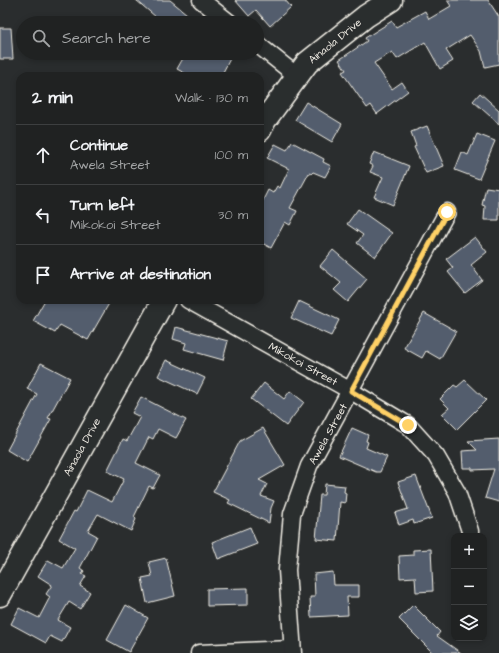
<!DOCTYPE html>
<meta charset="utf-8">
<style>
:root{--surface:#202222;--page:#2d2f2f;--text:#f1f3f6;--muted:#a2a4a5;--line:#3d3f40}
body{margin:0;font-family:"Architects Daughter",sans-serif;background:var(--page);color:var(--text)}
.controls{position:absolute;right:12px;bottom:12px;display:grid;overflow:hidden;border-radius:8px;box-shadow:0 2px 6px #0003}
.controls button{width:36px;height:36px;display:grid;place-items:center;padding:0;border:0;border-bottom:1px solid var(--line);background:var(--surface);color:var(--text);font:20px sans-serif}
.stop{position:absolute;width:12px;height:12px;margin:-9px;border:3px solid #ffd166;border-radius:50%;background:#fff}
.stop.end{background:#ffd166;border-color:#fff;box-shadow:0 1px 4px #0008}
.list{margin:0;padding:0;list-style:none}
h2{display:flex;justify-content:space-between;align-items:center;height:52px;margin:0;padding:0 16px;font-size:17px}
h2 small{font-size:13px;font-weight:400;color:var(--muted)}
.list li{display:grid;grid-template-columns:26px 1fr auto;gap:12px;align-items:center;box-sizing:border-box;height:60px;padding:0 16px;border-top:1px solid var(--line)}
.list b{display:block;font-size:15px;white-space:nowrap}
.list p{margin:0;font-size:13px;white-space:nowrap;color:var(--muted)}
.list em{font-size:13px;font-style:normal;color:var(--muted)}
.icon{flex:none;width:22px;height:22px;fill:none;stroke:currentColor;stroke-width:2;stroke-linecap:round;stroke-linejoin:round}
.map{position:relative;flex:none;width:499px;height:653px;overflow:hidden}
.search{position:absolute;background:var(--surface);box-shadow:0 2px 6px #0003;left:16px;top:16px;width:248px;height:44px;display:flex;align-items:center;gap:10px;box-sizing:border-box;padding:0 14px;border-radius:22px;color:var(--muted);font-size:15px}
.panel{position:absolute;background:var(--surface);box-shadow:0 2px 6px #0003;left:16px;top:72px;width:248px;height:232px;border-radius:12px}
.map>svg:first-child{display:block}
</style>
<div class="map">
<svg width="499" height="653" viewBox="0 0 499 653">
<rect width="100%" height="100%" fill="#2a2d2e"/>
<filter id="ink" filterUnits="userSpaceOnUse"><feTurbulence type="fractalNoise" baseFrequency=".025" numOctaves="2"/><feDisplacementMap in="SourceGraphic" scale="8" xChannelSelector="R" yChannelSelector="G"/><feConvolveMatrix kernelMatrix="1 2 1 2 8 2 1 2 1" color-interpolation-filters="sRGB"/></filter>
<g filter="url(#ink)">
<g fill="#525d6d" stroke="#f4f1e8">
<path d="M136 0H170L187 14 179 23H163Z"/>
<path d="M235 0H285L291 7 270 26 256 10 249 16Z"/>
<path d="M447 0H488L499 17V64L485 67 481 51 470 35 446 50 453 61 440 69 425 42 397 59 392 52 374 63 392 89 402 82 408 91 377 114 371 105 367 108 342 72 346 70 339 60 367 41 365 38 392 21 396 27 425 11 429 19 451 6Z"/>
<path d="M0 28H11L13 59H0Z"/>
<path d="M186 53H233L221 76H190L177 69Z"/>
<path d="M480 93 499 110V124L473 101Z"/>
<path d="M306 102 342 124 332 142 295 120Z"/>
<path d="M427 126 444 166 426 173 414 147 416 146 411 132Z"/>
<path d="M477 134 495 141 479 179 455 170 462 152 468 155Z"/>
<path d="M292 142 324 159 323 162 331 166 325 177 313 172 311 174 309 173 290 208 297 211 290 225 285 222 271 248 260 242V206L268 190 273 193 277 186 280 188 289 169 267 158 275 144 287 150Z"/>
<path d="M374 152 409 166 393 205 374 197 383 177 370 172 373 166 369 164Z"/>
<path d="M486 187 499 189V220H484L485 206 482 205Z"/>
<path d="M358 209 392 233 375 257 357 243 363 235 347 224Z"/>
<path d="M475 237 487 252 471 265 482 280 465 293 448 272 453 268 446 259Z"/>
<path d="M333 250 367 279 348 302 334 290 341 283 320 266Z"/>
<path d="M45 300H111L88 340 60 325 55 333 33 321Z"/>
<path d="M299 301 339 320 331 336 291 318Z"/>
<path d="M424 313 456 331 440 359 426 351 422 358 404 348Z"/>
<path d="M176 327 228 341 223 360 184 349 186 343 173 339Z"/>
<path d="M166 360 205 378 197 394 158 376Z"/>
<path d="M41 363 70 378 48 418 51 419 27 462 7 450 37 394 27 389Z"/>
<path d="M465 380 486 400 457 429 442 414 449 408 440 399 454 385 457 387Z"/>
<path d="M264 383 284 399 290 391 304 402 286 426 251 399Z"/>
<path d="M141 397 186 420 176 438 158 429 153 439 149 437 136 463 160 475 153 488 149 486 134 517 136 519 131 531 98 514 88 531 97 536 80 568 84 571 82 574 86 576 80 586 90 592 80 609 69 602 58 620 70 627 62 642 50 636 46 643 11 624 19 608 39 618 50 597 46 594 52 585 38 576 48 560 63 568 75 548 59 539 74 511 76 512 87 490 112 502 124 479 107 471 123 439 127 441 140 417 132 413Z"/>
<path d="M263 428 285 465 259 480 267 484 261 496 274 501 271 508 269 523 228 503 230 500 213 492 240 441Z"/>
<path d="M352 428 368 435 366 441 368 442 366 448 387 457 380 472H376L339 456Z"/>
<path d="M499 439V502L485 498 494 469 472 470V468H463L462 451 477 450 468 441Z"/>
<path d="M416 476 432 518 414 524 413 520 399 525 395 513 408 509 398 482Z"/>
<path d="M325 484 345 486 344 492 346 493 345 503 340 502 337 541 316 539 320 495H324Z"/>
<path d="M250 527 257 544 218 559 212 542Z"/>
<path d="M431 549 433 591 416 592 415 577 400 578 399 556 413 555V550Z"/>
<path d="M166 558 175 596 147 603 142 578 152 576 149 562Z"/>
<path d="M333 572 334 585H359V597H347L348 615 311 617 310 597H315L314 574Z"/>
<path d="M248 588V605L207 606V589Z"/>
<path d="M126 605 148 618 129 652 107 640Z"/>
<path d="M413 605 440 632 437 636 461 653H433L399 619Z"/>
</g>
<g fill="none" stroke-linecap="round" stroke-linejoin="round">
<g stroke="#f4f1e8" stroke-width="19">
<g id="street">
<path d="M201 0 230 23"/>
<path d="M257 44 297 76"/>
<path d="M188 300 351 391 408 425 436 456 457 492 470 531V536"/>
<path d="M199 653 292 649"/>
<path d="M293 653 287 570 292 514 309 466 447 212"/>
</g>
</g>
<g stroke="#f4f1e8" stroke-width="25">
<g id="secondary">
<path d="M260 130 265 120 307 63 366 16 391 0"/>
<path d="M0 595 164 300"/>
</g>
</g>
<use href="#street" stroke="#2a2d2e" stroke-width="16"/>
<use href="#secondary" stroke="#2a2d2e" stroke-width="22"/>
</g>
</g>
<g fill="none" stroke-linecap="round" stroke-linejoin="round" filter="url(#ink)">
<path stroke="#ffd166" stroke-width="5" d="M408 425 351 391 447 212"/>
</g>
<g text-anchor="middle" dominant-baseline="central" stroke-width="3" stroke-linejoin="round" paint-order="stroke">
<g font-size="11" fill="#f4f1e8" stroke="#2a2d2e">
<text transform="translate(335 41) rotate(-39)">Ainaola Drive</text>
<text transform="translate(303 364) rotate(29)">Mikokoi Street</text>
<text transform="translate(328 434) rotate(-61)">Awela Street</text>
<text transform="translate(82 447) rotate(-61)">Ainaola Drive</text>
</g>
</g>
</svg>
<div class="controls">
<button>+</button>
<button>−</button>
<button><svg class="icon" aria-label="layers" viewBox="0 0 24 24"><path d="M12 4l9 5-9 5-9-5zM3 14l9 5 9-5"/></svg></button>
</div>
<div class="stop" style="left:447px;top:212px"></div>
<div class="stop end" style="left:408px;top:425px"></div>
<div class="search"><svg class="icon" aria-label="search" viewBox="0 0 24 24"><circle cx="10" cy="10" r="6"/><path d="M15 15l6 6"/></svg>Search here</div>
<section class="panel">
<h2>2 min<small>Walk · 130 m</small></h2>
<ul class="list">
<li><svg class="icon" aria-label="ahead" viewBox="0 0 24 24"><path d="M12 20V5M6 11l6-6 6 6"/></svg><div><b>Continue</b><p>Awela Street</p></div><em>100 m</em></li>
<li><svg class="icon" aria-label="left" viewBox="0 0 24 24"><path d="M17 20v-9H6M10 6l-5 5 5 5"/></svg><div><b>Turn left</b><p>Mikokoi Street</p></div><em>30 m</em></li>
<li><svg class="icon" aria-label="arrive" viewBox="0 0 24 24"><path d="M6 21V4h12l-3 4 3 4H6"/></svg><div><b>Arrive at destination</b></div></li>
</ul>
</section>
</div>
